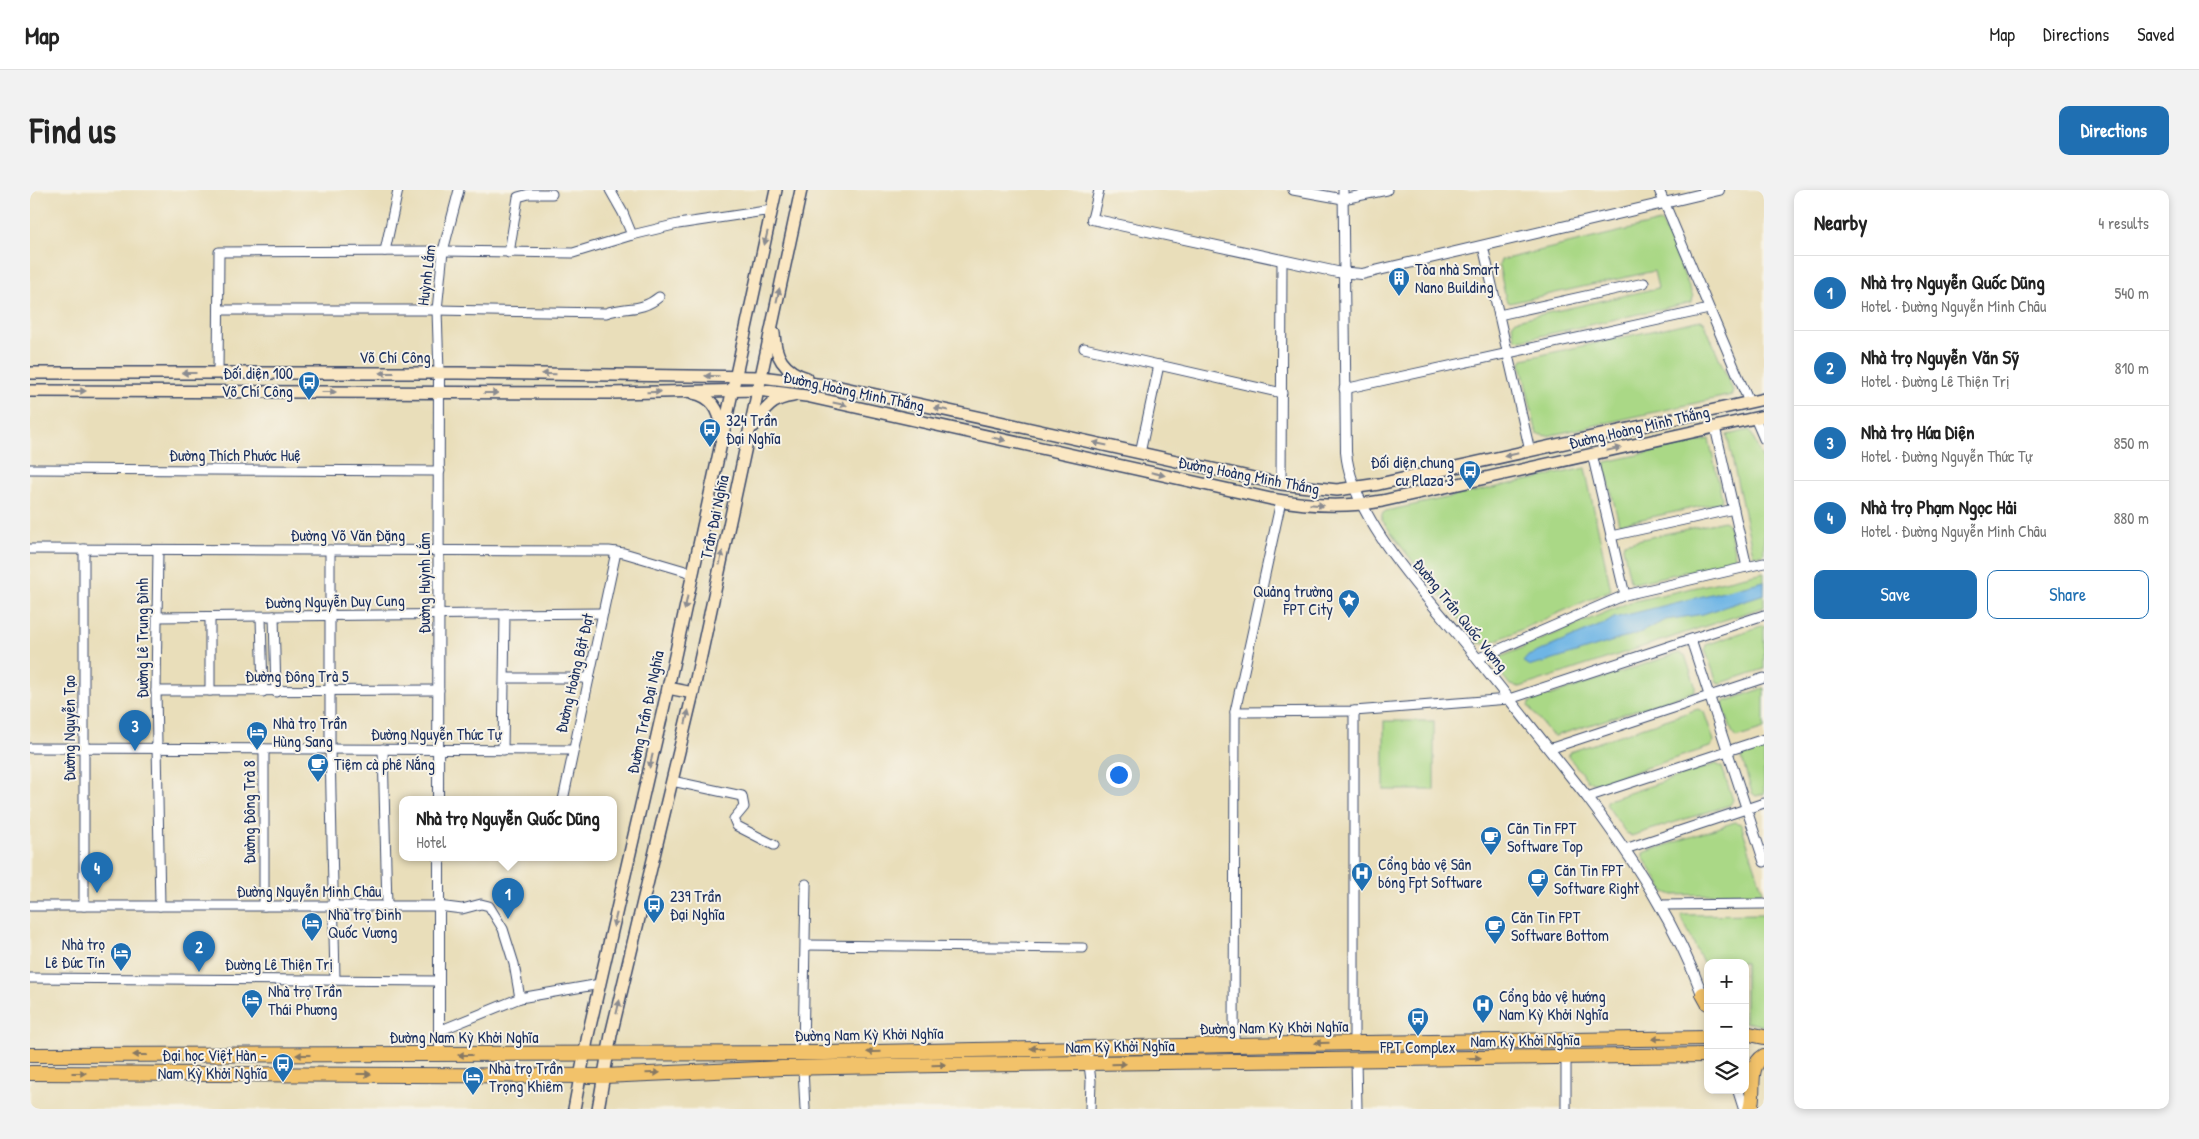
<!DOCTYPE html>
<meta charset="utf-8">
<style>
:root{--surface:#fff;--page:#f2f2f2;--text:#222;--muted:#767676;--line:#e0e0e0;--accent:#1f6fb2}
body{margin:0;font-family:"Patrick Hand",sans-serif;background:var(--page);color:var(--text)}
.controls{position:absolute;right:15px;bottom:15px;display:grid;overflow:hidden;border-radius:10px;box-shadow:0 2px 8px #0003}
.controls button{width:45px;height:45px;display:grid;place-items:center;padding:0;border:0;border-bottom:1px solid var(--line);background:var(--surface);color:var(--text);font:25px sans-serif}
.you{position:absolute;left:1088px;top:584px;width:18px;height:18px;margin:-12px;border:4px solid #fff;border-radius:50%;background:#1a73e8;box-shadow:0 0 0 8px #1a73e833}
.badge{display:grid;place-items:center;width:32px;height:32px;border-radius:50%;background:var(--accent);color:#fff;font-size:16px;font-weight:700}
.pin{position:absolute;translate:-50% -41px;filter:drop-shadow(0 1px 2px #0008)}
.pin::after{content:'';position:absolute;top:26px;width:18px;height:15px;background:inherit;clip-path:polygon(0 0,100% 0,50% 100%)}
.popup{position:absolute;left:369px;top:606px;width:218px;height:65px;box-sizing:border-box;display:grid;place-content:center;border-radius:10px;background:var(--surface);filter:drop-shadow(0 1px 4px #0005);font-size:16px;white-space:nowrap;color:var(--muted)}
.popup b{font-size:19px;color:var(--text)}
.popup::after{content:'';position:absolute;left:50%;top:100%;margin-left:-10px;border:10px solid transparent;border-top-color:var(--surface)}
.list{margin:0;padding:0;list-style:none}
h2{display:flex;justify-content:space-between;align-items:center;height:65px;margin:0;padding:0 20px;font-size:21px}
h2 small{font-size:16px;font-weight:400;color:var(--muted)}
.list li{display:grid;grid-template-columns:32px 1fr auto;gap:15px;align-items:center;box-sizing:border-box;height:75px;padding:0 20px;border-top:1px solid var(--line)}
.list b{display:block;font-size:19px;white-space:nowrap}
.list p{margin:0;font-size:16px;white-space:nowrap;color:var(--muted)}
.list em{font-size:16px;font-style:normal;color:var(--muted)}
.actions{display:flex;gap:10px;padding:15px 20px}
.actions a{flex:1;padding:11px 0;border:1px solid var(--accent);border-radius:10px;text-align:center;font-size:18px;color:var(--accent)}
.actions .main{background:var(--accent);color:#fff}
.icon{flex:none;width:28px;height:28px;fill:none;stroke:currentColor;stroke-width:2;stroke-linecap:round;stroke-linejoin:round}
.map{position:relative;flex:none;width:1734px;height:919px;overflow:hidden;border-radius:10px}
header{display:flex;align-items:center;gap:30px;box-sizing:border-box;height:70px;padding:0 25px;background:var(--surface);border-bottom:1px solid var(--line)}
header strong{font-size:24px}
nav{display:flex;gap:28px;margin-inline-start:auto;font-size:18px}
.intro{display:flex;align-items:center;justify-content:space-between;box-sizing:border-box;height:120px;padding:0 30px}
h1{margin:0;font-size:35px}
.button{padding:12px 22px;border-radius:10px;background:var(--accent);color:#fff;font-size:18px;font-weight:700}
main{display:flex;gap:30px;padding:0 30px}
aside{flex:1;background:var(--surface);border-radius:10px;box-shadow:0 2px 8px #0003}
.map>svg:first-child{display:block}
</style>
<header>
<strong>Map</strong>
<nav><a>Map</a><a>Directions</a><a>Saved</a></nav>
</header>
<div class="intro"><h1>Find us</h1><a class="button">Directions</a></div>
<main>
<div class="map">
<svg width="1734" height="919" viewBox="0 0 1734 919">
<rect width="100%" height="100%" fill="#f7f3e8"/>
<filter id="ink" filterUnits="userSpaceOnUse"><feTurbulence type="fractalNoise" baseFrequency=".02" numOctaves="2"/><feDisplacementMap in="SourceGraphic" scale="10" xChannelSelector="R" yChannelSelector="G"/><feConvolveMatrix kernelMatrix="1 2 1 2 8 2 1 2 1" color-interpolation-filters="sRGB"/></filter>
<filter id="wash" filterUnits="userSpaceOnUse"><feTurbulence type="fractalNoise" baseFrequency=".0096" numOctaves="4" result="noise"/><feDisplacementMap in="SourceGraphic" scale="20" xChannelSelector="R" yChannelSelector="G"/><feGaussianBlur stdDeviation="1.12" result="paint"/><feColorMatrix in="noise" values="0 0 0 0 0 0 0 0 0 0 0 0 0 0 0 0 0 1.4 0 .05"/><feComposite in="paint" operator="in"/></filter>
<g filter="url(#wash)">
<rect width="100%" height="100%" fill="#e9deba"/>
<g fill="#aad886" stroke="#628472">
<path d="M1630 32 1633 35 1663 106 1662 112 1492 150 1485 149 1482 135 1486 130 1628 98 1624 81 1480 113 1476 110 1469 76 1471 70Z"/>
<path d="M1671 130 1674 132 1703 201 1702 205 1517 246 1507 244 1491 174 1493 169Z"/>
<path d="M1720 240 1734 273V364L1726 366 1723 364 1697 245Z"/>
<path d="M1679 249 1692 308 1691 312 1589 334 1575 275 1576 272Z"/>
<path d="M1555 278 1581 400 1458 454 1448 453 1373 359 1352 330V324L1356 321Z"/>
<path d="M1694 331 1698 334 1705 365 1703 371 1605 393 1600 391 1593 357 1594 353Z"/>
<path d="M1734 382V417L1490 497 1480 495 1464 475 1466 469 1600 412Z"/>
<path d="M1734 435V479L1691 493 1687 492 1675 459 1676 455Z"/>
<path d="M1649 463 1655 465 1665 495V500L1662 502 1525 546 1521 544 1498 516 1500 512Z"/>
<path d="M1734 498V539L1706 548 1703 544 1693 516 1694 512Z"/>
<path d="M1668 519 1674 522 1684 551 1680 557 1566 594 1558 591 1538 566 1540 562Z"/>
<rect x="1354" y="531" width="50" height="69"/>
<path d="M1734 558V604L1726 606 1722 603 1712 568 1715 564Z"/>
<path d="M1686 574 1692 577 1703 610 1700 615 1601 646 1596 643 1576 614 1578 610Z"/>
<path d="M1705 632 1711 634 1732 699 1731 703 1643 705 1635 702 1613 667V663Z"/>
<path d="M1734 724V836L1715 832V773H1678V784L1651 726 1653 725Z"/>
</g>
<path fill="#6eb5e5" stroke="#4472a2" d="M1734 391V404L1673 424 1636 430 1609 443 1517 472 1501 476 1493 472 1498 466 1576 433 1584 428Z"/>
</g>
<g filter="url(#ink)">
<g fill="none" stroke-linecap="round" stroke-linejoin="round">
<g stroke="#3a496c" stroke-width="11">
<g id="minor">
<path d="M580 0 593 23 602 45"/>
<path d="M1263 0 1313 9 1357 0"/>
<path d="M1313 0 1314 83"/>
<path d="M1629 0 1719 212"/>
<path d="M1062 29 1069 0"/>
<path d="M1453 56 1500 261"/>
<path d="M355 61 368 0"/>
<path d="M479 63 488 7 499 4H522"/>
<path d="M189 120H407L576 123C596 116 611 122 629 107"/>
<path d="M1469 125 1614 93"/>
<path d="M1054 158 1252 203"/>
<path d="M188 183 189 62 413 61 543 63 602 45 648 34 742 20"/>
<path d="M409 183 407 120 413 61 429 0"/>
<path d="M1314 199 1679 119"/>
<path d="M1725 228 1734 249"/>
<path d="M1685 237 1717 377"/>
<path d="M1110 263 1129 175"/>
<path d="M1562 264 1595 405"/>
<path d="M0 279 410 281"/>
<path d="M1251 294 1252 70"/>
<path d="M1581 346 1704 319"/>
<path d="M0 359 579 361 594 363 662 383"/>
<path d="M54 359V716"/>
<path d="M128 360 126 501 130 716"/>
<path d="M300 360V559L305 789"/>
<path d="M244 426 246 502"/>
<path d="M127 427 573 423"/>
<path d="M231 427 233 502"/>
<path d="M1661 450 1734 672"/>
<path d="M1447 469 1595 405 1734 373"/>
<path d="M475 488H559"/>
<path d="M126 501 409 500"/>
<path d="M180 501V427"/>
<path d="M1324 521V853"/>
<path d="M1205 522 1324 521 1479 509 1734 425"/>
<path d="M0 558 542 560"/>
<path d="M353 559 357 716"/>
<path d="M1519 559 1734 488"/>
<path d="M473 560 475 424"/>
<path d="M642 591 712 606 714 617 704 629 707 636 744 655"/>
<path d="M1557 607 1734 549"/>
<path d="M533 610 586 362"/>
<path d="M1595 659 1734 613"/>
<path d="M1630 715 1734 714"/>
<path d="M0 716H408L432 719 451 714 459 716 473 739 484 774 490 808"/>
<path d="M234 716V559"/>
<path d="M776 755 1053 758"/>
<path d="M0 788 408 791"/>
<path d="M1204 855 1205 522 1251 311"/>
<path d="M1057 858 1061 891 1060 919"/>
<path d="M773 863 776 694"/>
<path d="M410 865 409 841 490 808 570 794"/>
<path d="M1536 867V919"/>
<path d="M1326 869 1327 919"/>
<path d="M773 878 775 919"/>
</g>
</g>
<g stroke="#3a496c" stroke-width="12">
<g id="tertiary">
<path d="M1062 29 1307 82 1332 84 1689 0"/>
<path d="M1314 83 1316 262C1322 329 1395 404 1437 456 1477 506 1517 556 1557 607 1604 670 1647 735 1674 809"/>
<path d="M408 610 409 183"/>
<path d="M409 668V841"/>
<path d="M1708 900 1714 919"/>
</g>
</g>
<g stroke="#3a496c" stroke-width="14">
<g id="secondary">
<path d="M744 143C745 166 753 181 777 188"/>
<path d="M0 183H429L731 187 810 197 1251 294 1307 300 1349 294 1734 209"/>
<path d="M0 201 580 203 728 200 776 206 1241 309C1279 316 1314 318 1352 311L1734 226"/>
<path d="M663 203C681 206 690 220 691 237"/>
<path d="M724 236C734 219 743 208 763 206"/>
<path d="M638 498 663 503"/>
<path d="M544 919 558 845 638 498 746 0"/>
<path d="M568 919 581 845 663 503 771 0"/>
</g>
</g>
<g stroke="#3a496c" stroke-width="16">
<g id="primary">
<path d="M1673 804 1678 813"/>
<path d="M1715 843 1734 847"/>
<path d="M0 865 795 863 1204 855 1678 848"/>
<path d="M0 883 574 886 752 878 911 875 1678 865"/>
<path d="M1720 919C1726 902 1716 877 1734 866"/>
</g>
</g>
<use href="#minor" stroke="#fff" stroke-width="9"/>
<use href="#tertiary" stroke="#fff" stroke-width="10"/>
<use href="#secondary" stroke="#fae7c3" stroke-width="11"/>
<use href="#primary" stroke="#f2c26a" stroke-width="14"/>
</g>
<defs><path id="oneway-solid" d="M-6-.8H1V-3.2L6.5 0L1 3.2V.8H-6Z" transform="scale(1.25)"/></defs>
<g fill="#8a8b90">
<use href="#oneway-solid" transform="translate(736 48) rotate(103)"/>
<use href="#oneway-solid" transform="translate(748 105) rotate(-78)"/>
<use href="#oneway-solid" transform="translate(159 183) rotate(180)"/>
<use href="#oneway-solid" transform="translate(357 183) rotate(180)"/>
<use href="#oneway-solid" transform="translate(519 184) rotate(-179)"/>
<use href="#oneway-solid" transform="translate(682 186) rotate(-179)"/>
<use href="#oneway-solid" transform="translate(49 201)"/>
<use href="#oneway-solid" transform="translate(299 202)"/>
<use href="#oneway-solid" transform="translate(624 202) rotate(-1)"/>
<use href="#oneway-solid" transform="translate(461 203)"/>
<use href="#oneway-solid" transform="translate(810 214) rotate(12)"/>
<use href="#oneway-solid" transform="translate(911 219) rotate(-168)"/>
<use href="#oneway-solid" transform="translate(969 249) rotate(12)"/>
<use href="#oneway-solid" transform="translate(1070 254) rotate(-168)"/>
<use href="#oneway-solid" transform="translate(1584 259) rotate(-13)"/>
<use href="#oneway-solid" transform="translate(1481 265) rotate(167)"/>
<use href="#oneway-solid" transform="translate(1128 284) rotate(13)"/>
<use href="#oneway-solid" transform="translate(1287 315) rotate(5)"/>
<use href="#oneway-solid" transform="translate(691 368) rotate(-78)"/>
<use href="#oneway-solid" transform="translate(656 413) rotate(102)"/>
<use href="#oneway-solid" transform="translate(657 527) rotate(-77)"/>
<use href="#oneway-solid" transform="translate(621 571) rotate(103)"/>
<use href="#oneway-solid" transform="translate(585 730) rotate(103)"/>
<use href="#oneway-solid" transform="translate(588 817) rotate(-77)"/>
</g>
<g fill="#867864">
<use href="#oneway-solid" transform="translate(1629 849) rotate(179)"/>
<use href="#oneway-solid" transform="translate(1292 853) rotate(179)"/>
<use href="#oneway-solid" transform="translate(1007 858) rotate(179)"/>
<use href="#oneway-solid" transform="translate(844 862) rotate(179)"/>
<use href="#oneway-solid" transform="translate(110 865) rotate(-180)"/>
<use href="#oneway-solid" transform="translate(273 865) rotate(-180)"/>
<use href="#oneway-solid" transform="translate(435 865) rotate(180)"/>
<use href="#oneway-solid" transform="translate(1444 868) rotate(-1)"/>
<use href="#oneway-solid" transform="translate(1089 874) rotate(-1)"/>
<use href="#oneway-solid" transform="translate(909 875) rotate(-1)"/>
<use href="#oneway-solid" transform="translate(49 883)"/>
<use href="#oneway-solid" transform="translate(623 883) rotate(-2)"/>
<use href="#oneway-solid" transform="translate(334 884)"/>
</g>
</g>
<defs>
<g id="building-pin" transform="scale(1.125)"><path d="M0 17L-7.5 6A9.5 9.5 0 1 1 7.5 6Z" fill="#1f6fb2" stroke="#f7f3e8"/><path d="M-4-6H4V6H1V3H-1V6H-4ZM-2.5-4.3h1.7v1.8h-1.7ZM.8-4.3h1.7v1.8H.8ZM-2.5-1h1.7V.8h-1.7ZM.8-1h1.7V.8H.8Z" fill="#fff"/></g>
<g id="bus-pin" transform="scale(1.125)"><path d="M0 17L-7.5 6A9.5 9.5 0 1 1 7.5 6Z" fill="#1f6fb2" stroke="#f7f3e8"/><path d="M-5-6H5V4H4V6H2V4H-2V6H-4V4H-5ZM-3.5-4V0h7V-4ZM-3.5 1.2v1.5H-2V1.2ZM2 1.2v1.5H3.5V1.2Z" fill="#fff"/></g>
<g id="sight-pin" transform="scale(1.125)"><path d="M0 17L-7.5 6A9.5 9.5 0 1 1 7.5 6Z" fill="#1f6fb2" stroke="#f7f3e8"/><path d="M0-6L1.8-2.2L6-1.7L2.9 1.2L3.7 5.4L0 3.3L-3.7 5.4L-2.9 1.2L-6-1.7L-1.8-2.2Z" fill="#fff"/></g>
<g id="hotel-pin" transform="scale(1.125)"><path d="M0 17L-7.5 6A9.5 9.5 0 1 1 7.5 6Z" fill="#1f6fb2" stroke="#f7f3e8"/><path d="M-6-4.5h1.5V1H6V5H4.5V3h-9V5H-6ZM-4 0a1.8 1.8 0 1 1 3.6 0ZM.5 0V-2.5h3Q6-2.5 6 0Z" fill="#fff"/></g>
<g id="cafe-pin" transform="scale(1.125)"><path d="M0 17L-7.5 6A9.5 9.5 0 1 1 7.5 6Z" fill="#1f6fb2" stroke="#f7f3e8"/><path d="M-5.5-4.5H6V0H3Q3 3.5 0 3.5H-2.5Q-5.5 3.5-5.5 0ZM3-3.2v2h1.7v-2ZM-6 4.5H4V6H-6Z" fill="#fff"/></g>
<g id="hospital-pin" transform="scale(1.125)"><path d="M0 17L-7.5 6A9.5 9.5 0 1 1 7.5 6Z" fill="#1f6fb2" stroke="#f7f3e8"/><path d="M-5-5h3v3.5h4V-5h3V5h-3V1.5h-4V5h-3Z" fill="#fff"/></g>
</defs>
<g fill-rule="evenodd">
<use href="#building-pin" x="1369" y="88"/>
<use href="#bus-pin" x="279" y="192"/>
<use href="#bus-pin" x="680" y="239"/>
<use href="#bus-pin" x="1440" y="281"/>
<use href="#sight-pin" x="1319" y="410"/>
<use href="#hotel-pin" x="227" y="542"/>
<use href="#cafe-pin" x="288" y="574"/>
<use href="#cafe-pin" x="1461" y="647"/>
<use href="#hospital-pin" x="1332" y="683"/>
<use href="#cafe-pin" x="1508" y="689"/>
<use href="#bus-pin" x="624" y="715"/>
<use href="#hotel-pin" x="282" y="733"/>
<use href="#cafe-pin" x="1465" y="736"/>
<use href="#hotel-pin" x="91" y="763"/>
<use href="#hotel-pin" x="222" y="810"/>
<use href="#hospital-pin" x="1453" y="815"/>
<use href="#bus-pin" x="1388" y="828"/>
<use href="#bus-pin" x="253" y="874"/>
<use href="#hotel-pin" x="443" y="887"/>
</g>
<g text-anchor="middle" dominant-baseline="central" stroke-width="4" stroke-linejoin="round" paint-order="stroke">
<g font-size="16" fill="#1b2f5e" stroke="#f7f3e8" text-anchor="start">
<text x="1385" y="79">Tòa nhà Smart<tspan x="1385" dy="18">Nano Building</tspan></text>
<text x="263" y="183" text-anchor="end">Đối diện 100<tspan x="263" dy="18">Võ Chí Công</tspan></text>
<text x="696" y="230">324 Trần<tspan x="696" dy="18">Đại Nghĩa</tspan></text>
<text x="1424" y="272" text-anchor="end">Đối diện chung<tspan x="1424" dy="18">cư Plaza 3</tspan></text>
<text x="1303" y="401" text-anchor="end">Quảng trường<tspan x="1303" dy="18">FPT City</tspan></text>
<text x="243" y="533">Nhà trọ Trần<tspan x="243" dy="18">Hùng Sang</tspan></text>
<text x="304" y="574">Tiệm cà phê Nắng</text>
<text x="1477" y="638">Căn Tin FPT<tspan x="1477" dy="18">Software Top</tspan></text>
<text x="1348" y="674">Cổng bảo vệ Sân<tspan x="1348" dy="18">bóng Fpt Software</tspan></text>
<text x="1524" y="680">Căn Tin FPT<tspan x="1524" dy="18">Software Right</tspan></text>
<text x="640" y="706">239 Trần<tspan x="640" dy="18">Đại Nghĩa</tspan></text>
<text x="298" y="724">Nhà trọ Đinh<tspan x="298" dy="18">Quốc Vương</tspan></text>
<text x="1481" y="727">Căn Tin FPT<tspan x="1481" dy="18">Software Bottom</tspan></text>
<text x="75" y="754" text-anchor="end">Nhà trọ<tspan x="75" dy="18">Lê Đức Tín</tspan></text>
<text x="238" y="801">Nhà trọ Trần<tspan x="238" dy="18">Thái Phương</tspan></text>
<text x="1469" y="806">Cổng bảo vệ hướng<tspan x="1469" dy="18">Nam Kỳ Khởi Nghĩa</tspan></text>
<text x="1388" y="857" text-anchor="middle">FPT Complex</text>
<text x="237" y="865" text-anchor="end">Đại học Việt Hàn -<tspan x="237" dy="18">Nam Kỳ Khởi Nghĩa</tspan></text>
<text x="459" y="878">Nhà trọ Trần<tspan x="459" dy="18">Trọng Khiêm</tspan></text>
</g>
<g font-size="16" fill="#1b2f5e" stroke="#f7f3e8">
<text transform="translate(396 85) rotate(-83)">Huỳnh Lắm</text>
<text x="365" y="167">Võ Chí Công</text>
<text transform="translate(824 201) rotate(12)">Đường Hoàng Minh Thắng</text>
<text transform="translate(1609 237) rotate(-13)">Đường Hoàng Minh Thắng</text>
<text x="205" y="265">Đường Thích Phước Huệ</text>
<text transform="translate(1219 285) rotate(11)">Đường Hoàng Minh Thắng</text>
<text transform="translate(684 327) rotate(-78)">Trần Đại Nghĩa</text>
<text x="318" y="345">Đường Võ Văn Đặng</text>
<text transform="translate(394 393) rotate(-90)">Đường Huỳnh Lắm</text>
<text transform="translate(305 411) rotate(-1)">Đường Nguyễn Duy Cung</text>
<text transform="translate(1431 425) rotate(51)">Đường Trần Quốc Vượng</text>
<text transform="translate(112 448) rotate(-90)">Đường Lê Trung Đình</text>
<text transform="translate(544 483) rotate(-77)">Đường Hoàng Bật Đạt</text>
<text x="267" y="486">Đường Đông Trà 5</text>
<text transform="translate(615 522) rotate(-78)">Đường Trần Đại Nghĩa</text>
<text transform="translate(39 538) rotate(-90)">Đường Nguyễn Tạo</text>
<text x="406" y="544">Đường Nguyễn Thức Tự</text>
<text transform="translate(219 622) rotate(-90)">Đường Đông Trà 8</text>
<text x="279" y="701">Đường Nguyễn Minh Châu</text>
<text x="249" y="774">Đường Lê Thiện Trị</text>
<text transform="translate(1244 837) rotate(-1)">Đường Nam Kỳ Khởi Nghĩa</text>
<text transform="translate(839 844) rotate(-1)">Đường Nam Kỳ Khởi Nghĩa</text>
<text x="434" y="847">Đường Nam Kỳ Khởi Nghĩa</text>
<text transform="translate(1495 850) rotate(-1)">Nam Kỳ Khởi Nghĩa</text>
<text transform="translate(1090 856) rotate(-1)">Nam Kỳ Khởi Nghĩa</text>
</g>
</g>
</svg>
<div class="controls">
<button>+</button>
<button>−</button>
<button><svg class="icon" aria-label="layers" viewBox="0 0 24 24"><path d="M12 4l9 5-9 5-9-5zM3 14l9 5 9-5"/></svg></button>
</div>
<div class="you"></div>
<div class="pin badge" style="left:478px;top:729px">1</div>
<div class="popup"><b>Nhà trọ Nguyễn Quốc Dũng</b>Hotel</div>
<div class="pin badge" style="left:169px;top:782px">2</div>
<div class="pin badge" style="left:105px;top:561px">3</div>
<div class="pin badge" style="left:67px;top:703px">4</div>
</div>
<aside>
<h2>Nearby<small>4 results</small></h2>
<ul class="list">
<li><span class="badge">1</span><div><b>Nhà trọ Nguyễn Quốc Dũng</b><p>Hotel · Đường Nguyễn Minh Châu</p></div><em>540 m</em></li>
<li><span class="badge">2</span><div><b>Nhà trọ Nguyễn Văn Sỹ</b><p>Hotel · Đường Lê Thiện Trị</p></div><em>810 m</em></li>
<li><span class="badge">3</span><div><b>Nhà trọ Hứa Diện</b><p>Hotel · Đường Nguyễn Thức Tự</p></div><em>850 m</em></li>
<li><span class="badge">4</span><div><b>Nhà trọ Phạm Ngọc Hải</b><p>Hotel · Đường Nguyễn Minh Châu</p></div><em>880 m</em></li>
</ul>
<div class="actions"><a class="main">Save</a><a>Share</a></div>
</aside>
</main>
